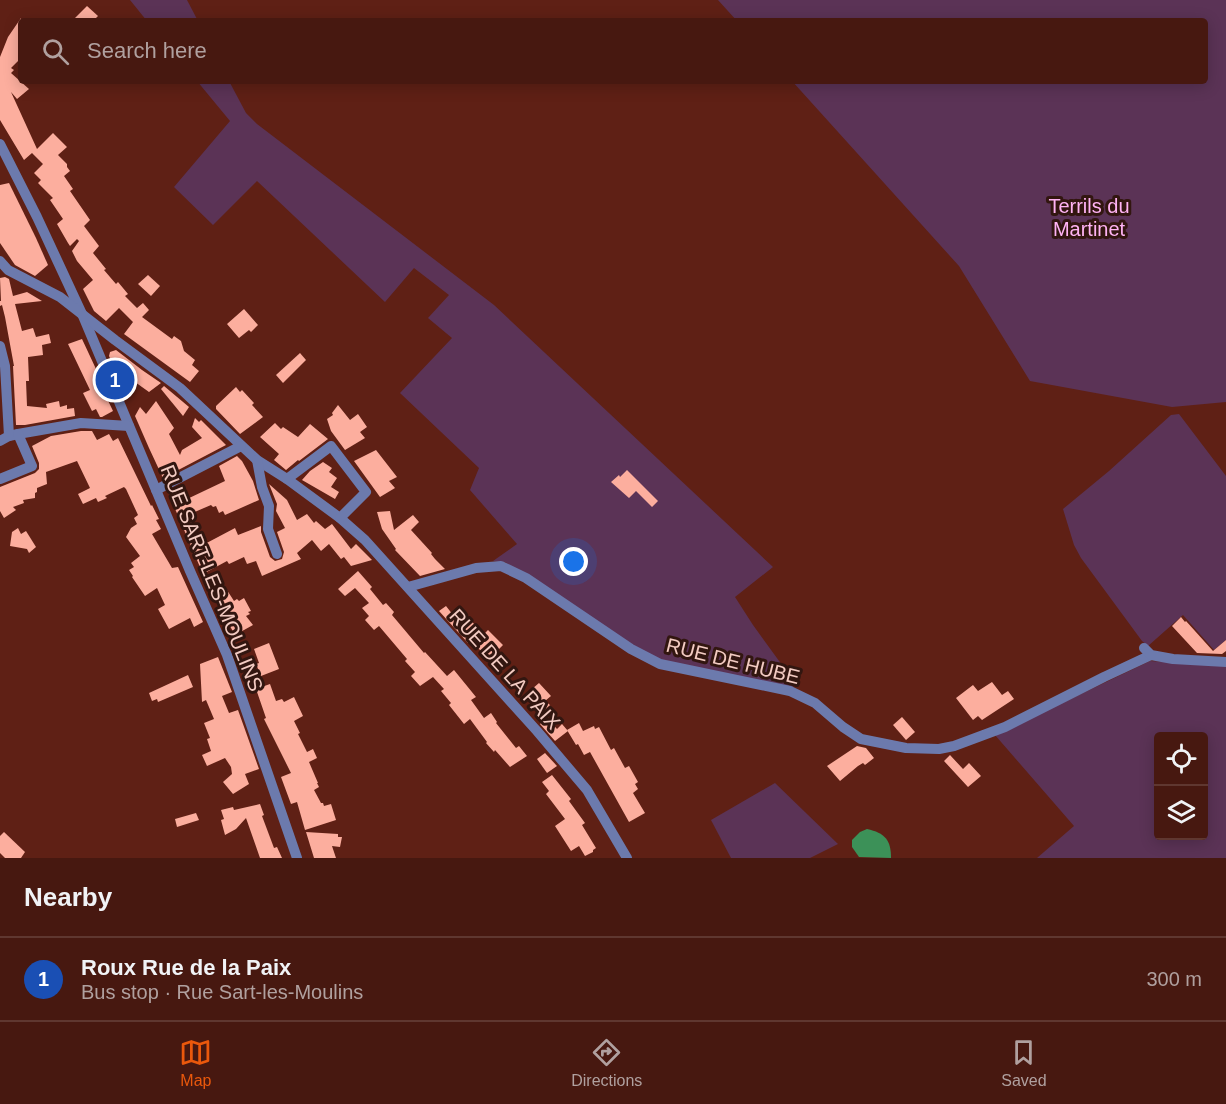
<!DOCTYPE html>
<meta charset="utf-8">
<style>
:root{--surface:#471810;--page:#4e2119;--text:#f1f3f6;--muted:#b0a09f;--line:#5f3730;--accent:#ea580c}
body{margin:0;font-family:Helvetica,sans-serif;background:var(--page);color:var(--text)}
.controls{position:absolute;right:18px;bottom:18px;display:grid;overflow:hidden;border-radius:6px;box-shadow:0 3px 15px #0003}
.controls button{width:54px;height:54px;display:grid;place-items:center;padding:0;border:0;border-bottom:2px solid var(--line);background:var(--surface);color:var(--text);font:30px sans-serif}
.you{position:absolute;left:574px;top:562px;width:21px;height:21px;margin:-15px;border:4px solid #fff;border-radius:50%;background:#1a73e8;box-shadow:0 0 0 9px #1a73e833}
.badge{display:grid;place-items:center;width:39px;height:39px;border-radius:50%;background:var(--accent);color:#fff;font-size:20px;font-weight:700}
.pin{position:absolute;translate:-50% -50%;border:3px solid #fff;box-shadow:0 2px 6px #0006}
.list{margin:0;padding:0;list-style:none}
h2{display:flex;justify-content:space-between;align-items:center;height:78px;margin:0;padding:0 24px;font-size:26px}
h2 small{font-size:20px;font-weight:400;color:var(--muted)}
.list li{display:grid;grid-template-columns:39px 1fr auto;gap:18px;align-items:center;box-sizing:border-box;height:84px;padding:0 24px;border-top:2px solid var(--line)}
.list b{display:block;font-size:22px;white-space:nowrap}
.list p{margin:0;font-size:20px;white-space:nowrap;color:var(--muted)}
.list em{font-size:20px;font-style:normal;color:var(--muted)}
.icon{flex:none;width:33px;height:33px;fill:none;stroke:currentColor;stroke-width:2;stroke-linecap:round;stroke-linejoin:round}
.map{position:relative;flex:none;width:1226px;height:858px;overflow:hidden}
.search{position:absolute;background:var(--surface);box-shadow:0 3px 15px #0003;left:18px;right:18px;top:18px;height:66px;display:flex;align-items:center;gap:15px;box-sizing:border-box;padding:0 21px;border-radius:6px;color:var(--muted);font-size:22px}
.sheet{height:162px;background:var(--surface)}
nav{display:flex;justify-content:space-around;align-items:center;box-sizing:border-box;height:84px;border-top:2px solid var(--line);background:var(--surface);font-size:16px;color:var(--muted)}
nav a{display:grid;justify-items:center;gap:3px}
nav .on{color:var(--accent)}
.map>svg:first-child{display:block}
</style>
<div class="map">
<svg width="1226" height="858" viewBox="0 0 1226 858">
<rect width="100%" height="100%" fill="#5f2015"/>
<g fill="#5b3356" fill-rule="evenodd">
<path d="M130 0H187L198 21H147Z"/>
<path d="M718 0H1226V402L1172 407 1030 381 959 266 792 81H1205V21H737Z"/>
<path d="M197 81H229L246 113 257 124 494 305 773 567 735 597 753 625 790 676 794 682 793 689 655 659 505 562 493 561 517 544 470 490 479 468 400 393 452 338 428 318 449 295 414 268 385 302 257 181 213 225 174 187 230 121Z"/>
<path d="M1179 414 1226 476V640L1214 650 1183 615 1148 646 1142 641 1081 558 1074 545 1063 509 1109 471 1171 415Z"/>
<path d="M1150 661 1226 666V858H1037L1074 826 995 735ZM1158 736H1204V836H1158Z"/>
<path d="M775 783 838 844 810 858H731L711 820Z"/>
</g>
<path fill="#3c9158" d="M867 829C885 833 891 840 891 858L859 857 852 847V840L860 832Z"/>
<g fill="#fcae9e">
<path d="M87 6 98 16 93 21H72Z"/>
<path d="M21 18V58L11 68 14 70 11 73 29 89 17 99 11 92 37 149 53 133 67 147 58 155 67 164V167L70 171 64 176 73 189 70 191 90 220 84 226 99 246 93 253 106 269 104 270 116 284 118 282 128 294 125 296 137 308 143 303 149 310 142 317 172 339 174 336 181 341 184 351 195 360 192 365 199 371 190 382 124 334 133 322 119 308 106 321 94 311 83 289 93 280 77 261 72 251 79 241 77 239 70 246 68 243 57 224 63 219 50 200 53 198 38 183 41 180 34 173 43 164 32 153 24 160 0 120V57L8 37Z"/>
<path d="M9 183 36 238 48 265 35 276 15 265 0 243V185Z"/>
<path d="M148 275 160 286 151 296 138 284Z"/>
<path d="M5 277 9 279 13 296 27 292 42 301 15 304 22 331 33 328 36 337 49 334 51 343 42 345 43 355 28 357 29 381H26L27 406 47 408 46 404 59 401 60 407 67 405V409L74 408 75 416 25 425H16L13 366H14L5 317 2 305 0 306V301H1L0 278Z"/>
<path d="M244 309 258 325 251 332 249 330 239 338 227 324Z"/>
<path d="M82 339 103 384 105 388 103 390 113 411 102 417H100L96 409 92 411 83 393 90 390 68 344Z"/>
<path d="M116 350 142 370 161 383 149 392 114 367 109 356 110 352Z"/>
<path d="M300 353 306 360 283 383 276 375Z"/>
<path d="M164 386 189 407 183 416 161 389Z"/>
<path d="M236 387 240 392 242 390 254 403 252 405 263 417 240 434 216 409V406Z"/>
<path d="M156 401 174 428 169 434 180 455 182 450 202 438 192 427 195 418 199 422 201 420 226 445 163 478 149 448 135 416 140 407 146 414Z"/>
<path d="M338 405 350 420 358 414 367 427 360 432 365 438 345 450 331 431 327 419 333 415 332 413Z"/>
<path d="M275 423 281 429 283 427 298 437 310 424 328 439 299 461 298 460 286 470 274 460 279 454 260 437Z"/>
<path d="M81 431H92L97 440 109 434 113 441 118 438 151 506 152 505 159 519 156 520 161 529 152 534 172 568 178 567 203 622 194 627 190 618 169 629 158 609 165 605 157 588 145 596 132 577 133 576 129 570 134 567 131 563 140 556 126 537 131 528 137 524 134 518 138 515 126 489 124 487 105 496 107 498 98 502 96 498 83 504 78 494 90 488 77 461 46 472 47 484 37 488V492L35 493V498L23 500 24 503 13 507 16 510 4 518 0 511V487L35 473 39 469V463L32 446 51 436Z"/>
<path d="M376 450 397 477 389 481 395 488 380 497 354 461Z"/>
<path d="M237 456 242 461 253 481 259 500 225 515 223 511 219 513 216 506 213 507 211 505 190 514 192 517H190L201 546 235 528 238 535 261 526V532L270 557 275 561 282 559 284 552 277 532 285 528 276 511 277 504 269 484 287 500 297 520 307 514 314 523 316 521 325 529 332 524 351 549 356 544 372 560 351 566 344 557 341 559 329 544 321 551 312 540 297 553 301 559 262 576 256 561 247 564 244 557 229 564 227 561 203 574 170 497 181 492 185 500 225 481 219 466Z"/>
<path d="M323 462 332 468 329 472 337 478 331 487 339 492 335 499 302 480 310 471Z"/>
<path d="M627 470 658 501 652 507 636 491 629 498 611 482 619 475 620 477Z"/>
<path d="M390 511 394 530 413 515 419 522 411 530 432 553 431 554 435 559 445 569 420 576 395 550 396 549 382 529 377 512Z"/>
<path d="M18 528 21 534 26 531 36 547 29 553 27 549 10 546 12 532Z"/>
<path d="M358 571 372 587 370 589 383 605 386 603 394 612 392 615 424 653 425 652 447 676 454 670 476 697 471 700 484 718 491 713 497 722 496 723 516 748 519 746 527 756 510 767 495 750 494 752 486 743 487 742 470 719 464 724 449 705 451 703 441 691 444 689 433 677 420 686 411 676 415 672 405 661 407 659 379 626 374 630 365 620 369 616 362 608 369 603 355 588 345 596 338 589Z"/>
<path d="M223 584 234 601 237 599 239 601 244 598 251 611 248 612 250 614 246 616 253 625 235 635 210 591Z"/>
<path d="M446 606 457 620 465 613 483 635 488 630 503 645 489 659 470 640 468 643 439 611Z"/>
<path d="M1181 617 1185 622 1186 621 1213 651 1226 640V651L1222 654 1197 653 1172 626Z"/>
<path d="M269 643 279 669 261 676 256 664 259 663 254 649Z"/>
<path d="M218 657 232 692 222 696 229 713 238 710 259 769 245 774 249 784 233 794 223 782 232 774 231 767 225 758 207 766 202 755 211 751 207 739 210 738 204 723 214 719 206 700 202 702 200 664Z"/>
<path d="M188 675 193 687 158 702 157 699 152 701 149 693Z"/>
<path d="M992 682 1002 695 1008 691 1014 699 982 720 978 716 973 720 956 698 973 685 978 691Z"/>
<path d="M539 683 551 696 545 701 550 705 542 713 525 695Z"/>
<path d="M270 684 276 701 282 699 284 702 294 697 303 716 294 721 300 733 298 734 307 752 313 749 317 758 309 762 318 783H317L319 787 314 790 321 803H323L324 806 331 804 336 820 305 830 297 802 291 804 281 777 291 773 264 719 266 718 256 689Z"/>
<path d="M902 717 915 732 906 740 893 725Z"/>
<path d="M547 718 557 729 562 724 568 731 555 741 540 724Z"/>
<path d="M579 723 583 731 594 726 595 729 599 727 611 750 614 748 625 768 629 766 638 782 635 784 638 789 633 793 645 813 629 822 590 752 584 755 578 744 576 745 567 730Z"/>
<path d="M857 746 866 748 874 758 865 765 863 763 858 766 840 781 827 766Z"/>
<path d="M545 753 557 766 547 773 537 759Z"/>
<path d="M950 755 963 769 969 763 981 776 968 787 944 761Z"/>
<path d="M552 775 571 799 569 801 585 823 582 825 596 848 593 850V852L585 856 579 846 571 851 555 826 565 819 546 794 549 791 542 782Z"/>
<path d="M260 804 264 815 262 816 274 848 277 847 282 858H260L246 818 236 829 225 835 221 820 224 819 221 810 233 807 234 810Z"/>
<path d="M196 813 199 820 177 827 175 819Z"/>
<path d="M4 832 25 852 21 858H5L0 853V836Z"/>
<path d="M306 832 338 834V837H342L340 847 332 846 336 858H314Z"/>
</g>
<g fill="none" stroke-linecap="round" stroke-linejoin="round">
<g stroke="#6c7aad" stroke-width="10">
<path d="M0 144 37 217 83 316 190 571 227 655 297 858"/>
<path d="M0 261 8 270 60 297 115 340 180 388 257 460 287 479 340 518 365 540 537 731 587 790 627 858"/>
<path d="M0 346 5 366 9 436"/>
<path d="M0 441 9 436 18 434 81 423 129 426"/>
<path d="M257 460 262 487 269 506 268 529 277 554"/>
<path d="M0 479 32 466 18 434"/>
<path d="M287 479 331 446 366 492 340 518"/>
<path d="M156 490 241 446"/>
<path d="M408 587 476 568 501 566 526 578 631 649 660 664 790 691 815 703 843 727 861 739 906 748 939 749 954 746 1005 727 1104 677 1151 655"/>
<path d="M1144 648 1151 655 1173 659 1226 662"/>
</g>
</g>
<g text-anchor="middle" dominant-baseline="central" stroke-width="6" stroke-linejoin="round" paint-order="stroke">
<g font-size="20" fill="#ffb3f4" stroke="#321610">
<text x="1089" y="206">Terrils du<tspan x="1089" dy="23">Martinet</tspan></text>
</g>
<g font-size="20" fill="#f3cbc2" stroke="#321610">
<text transform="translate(212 578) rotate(68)">RUE SART-LES-MOULINS</text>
<text transform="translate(733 661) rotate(14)">RUE DE HUBE</text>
<text transform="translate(505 669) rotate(48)">RUE DE LA PAIX</text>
</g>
</g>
</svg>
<div class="controls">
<button><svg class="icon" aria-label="locate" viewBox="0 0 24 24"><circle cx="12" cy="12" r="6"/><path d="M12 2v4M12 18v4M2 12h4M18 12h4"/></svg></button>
<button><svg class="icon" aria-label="layers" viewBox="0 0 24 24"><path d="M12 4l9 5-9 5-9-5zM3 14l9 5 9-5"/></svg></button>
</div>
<div class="you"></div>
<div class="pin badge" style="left:115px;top:380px;background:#1a4fb4">1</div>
<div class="search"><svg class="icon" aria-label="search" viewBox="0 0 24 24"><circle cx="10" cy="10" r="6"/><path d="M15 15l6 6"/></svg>Search here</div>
</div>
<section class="sheet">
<h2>Nearby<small></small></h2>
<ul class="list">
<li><span class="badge" style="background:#1a4fb4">1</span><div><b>Roux Rue de la Paix</b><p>Bus stop · Rue Sart-les-Moulins</p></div><em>300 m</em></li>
</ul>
</section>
<nav>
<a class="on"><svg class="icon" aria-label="map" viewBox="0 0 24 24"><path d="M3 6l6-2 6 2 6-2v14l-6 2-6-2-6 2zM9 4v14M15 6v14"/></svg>Map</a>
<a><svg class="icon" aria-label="directions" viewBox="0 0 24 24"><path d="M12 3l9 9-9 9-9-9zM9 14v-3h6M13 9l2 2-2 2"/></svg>Directions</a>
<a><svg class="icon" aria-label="saved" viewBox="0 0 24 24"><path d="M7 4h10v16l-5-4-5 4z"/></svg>Saved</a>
</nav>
